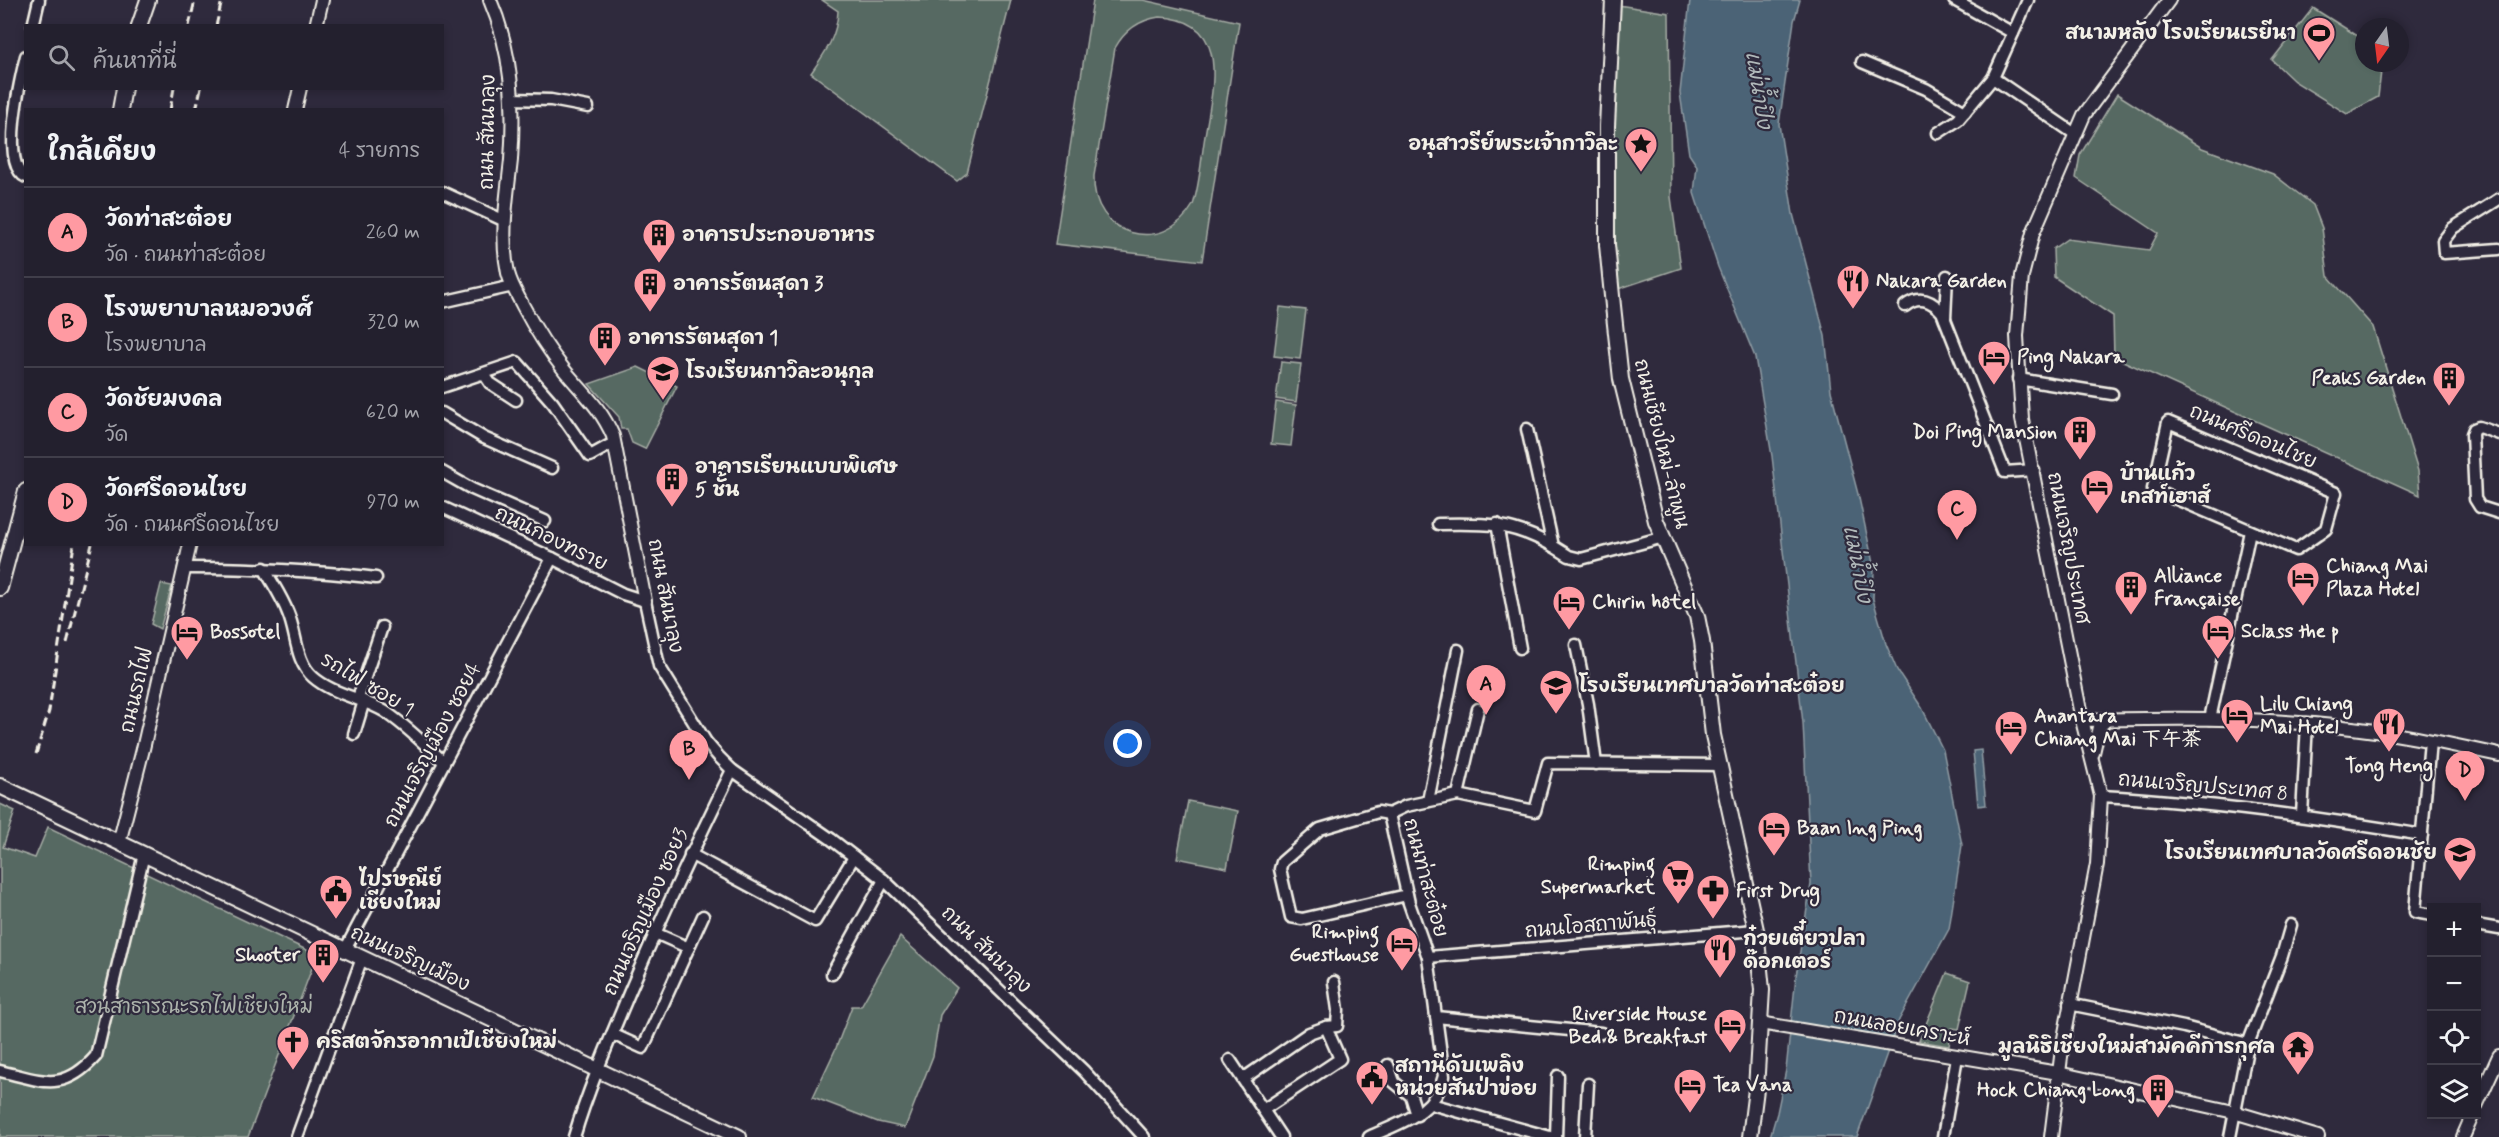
<!DOCTYPE html>
<html lang="th">
<meta charset="utf-8">
<style>
:root{--surface:#23202e;--page:#2b2836;--text:#f1f3f6;--muted:#a3a3aa;--line:#403e4a;--accent:#ff9aa2}
body{margin:0;font-family:Mynerve,"LXGW WenKai TC","Playpen Sans Thai",sans-serif;background:var(--page);color:var(--text)}
.controls{position:absolute;right:18px;bottom:18px;display:grid;overflow:hidden;border-radius:0px;box-shadow:0 3px 9px #0003}
.controls button{width:54px;height:54px;display:grid;place-items:center;padding:0;border:0;border-bottom:2px solid var(--line);background:var(--surface);color:var(--text);font:30px sans-serif}
.compass{position:absolute;left:2355px;top:18px;width:54px;height:54px;border-radius:50%;background:var(--surface);box-shadow:0 3px 9px #0003;rotate:194deg}
.you{position:absolute;left:1128px;top:744px;width:21px;height:21px;margin:-15px;border:4px solid #fff;border-radius:50%;background:#1a73e8;box-shadow:0 0 0 9px #1a73e833}
.badge{display:grid;place-items:center;width:39px;height:39px;border-radius:50%;background:var(--accent);color:#111;font-size:20px;font-weight:700}
.pin{position:absolute;translate:-50% -50px;filter:drop-shadow(0 2px 3px #0008)}
.pin::after{content:'';position:absolute;top:32px;width:21px;height:18px;background:inherit;clip-path:polygon(0 0,100% 0,50% 100%)}
.list{margin:0;padding:0;list-style:none}
h2{display:flex;justify-content:space-between;align-items:center;height:78px;margin:0;padding:0 24px;font-size:26px}
h2 small{font-size:20px;font-weight:400;color:var(--muted)}
.list li{display:grid;grid-template-columns:39px 1fr auto;gap:18px;align-items:center;box-sizing:border-box;height:90px;padding:0 24px;border-top:2px solid var(--line)}
.list b{display:block;font-size:22px;white-space:nowrap}
.list p{margin:0;font-size:20px;white-space:nowrap;color:var(--muted)}
.list em{font-size:20px;font-style:normal;color:var(--muted)}
.icon{flex:none;width:33px;height:33px;fill:none;stroke:currentColor;stroke-width:2;stroke-linecap:round;stroke-linejoin:round}
.map{position:relative;flex:none;width:2499px;height:1137px;overflow:hidden}
.search{position:absolute;background:var(--surface);box-shadow:0 3px 9px #0003;left:24px;top:24px;width:420px;height:66px;display:flex;align-items:center;gap:15px;box-sizing:border-box;padding:0 21px;border-radius:0px;color:var(--muted);font-size:22px}
.panel{position:absolute;background:var(--surface);box-shadow:0 3px 9px #0003;left:24px;top:108px;width:420px;height:438px;border-radius:0px}
.map>svg:first-child{display:block}
</style>
<div class="map">
<svg width="2499" height="1137" viewBox="0 0 2499 1137">
<rect width="100%" height="100%" fill="#2f2a3d"/>
<filter id="ink" filterUnits="userSpaceOnUse"><feTurbulence type="fractalNoise" baseFrequency=".0167" numOctaves="2"/><feDisplacementMap in="SourceGraphic" scale="12" xChannelSelector="R" yChannelSelector="G"/><feConvolveMatrix kernelMatrix="1 2 1 2 8 2 1 2 1" color-interpolation-filters="sRGB"/></filter>
<g filter="url(#ink)">
<g fill="#576962" stroke="#a6ada5" stroke-width="1.5" fill-rule="evenodd">
<path d="M822 0H1011L967 173 957 181 811 73C825 53 837 37 838 11Z"/>
<path d="M1093 0H1143L1239 22 1202 261 1055 244ZM1159 17C1233 19 1212 90 1205 136 1201 159 1200 184 1193 205 1163 257 1091 236 1094 176L1115 48C1125 30 1139 20 1159 17Z"/>
<path d="M1618 5 1669 13 1671 197 1681 268 1615 290C1606 195 1612 99 1618 5Z"/>
<path d="M2313 8 2364 40V63H2382L2378 97 2347 114 2294 81 2272 60Z"/>
<path d="M2117 94 2202 148 2273 174 2313 205 2322 228 2328 276 2373 327 2418 471 2420 495 2114 357 2113 316 2054 277 2053 249 2067 239 2149 250 2158 233 2076 178 2080 155Z"/>
<path d="M1280 307 1306 310 1300 359 1274 356Z"/>
<path d="M1281 362 1301 364 1296 402 1276 399Z"/>
<path d="M638 367 677 386 645 449 632 443 627 429H621L619 417 589 384Z"/>
<path d="M1276 402 1296 405 1291 446 1271 444Z"/>
<path d="M161 584 172 586 160 629 151 624Z"/>
<path d="M1188 801 1238 811 1227 868 1177 858Z"/>
<path d="M0 804 15 811 3 847 35 858 48 827 317 955 248 1137H0Z"/>
<path d="M900 937 957 988 940 1015 933 1056 905 1128 878 1122 813 1097 836 1048 852 1006H861Z"/>
<path d="M1947 973 1970 981 1959 1029 1952 1028 1949 1046 1919 1041Z"/>
</g>
<g fill="#4c6476" stroke="#8f9ca4" stroke-width="1.5">
<path d="M1690 0H1800L1794 21 1779 124 1793 214 1825 336 1831 391 1859 498 1874 568 1873 599 1886 644 1897 670 1922 708 1943 750 1962 845 1949 929 1899 1020 1857 1137H1770L1777 1113 1786 1070 1796 976 1811 884 1803 723 1772 456 1755 357 1718 267 1694 193 1697 166 1689 154 1680 93Z"/>
<path d="M1981 750 1986 805 1978 806 1973 751Z"/>
</g>
<g fill="none" stroke-linecap="round" stroke-linejoin="round">
<g stroke="#f4f1e8" stroke-width="15">
<g id="minor">
<path d="M1954 0 2013 33"/>
<path d="M33 26 39 0"/>
<path d="M26 56C20 81 0 165 26 177"/>
<path d="M1862 62 1926 89 1965 112"/>
<path d="M1993 78 2075 134"/>
<path d="M512 99 551 100 588 107"/>
<path d="M1938 133 1958 120 1993 78 2028 0"/>
<path d="M442 192 505 221"/>
<path d="M2499 199 2453 228 2443 241 2444 253 2499 249"/>
<path d="M442 302 513 286"/>
<path d="M1905 306C1919 295 1931 300 1942 312L2005 472 2034 470"/>
<path d="M1945 319 1947 276"/>
<path d="M484 374 490 383 516 400"/>
<path d="M2018 379 2112 394"/>
<path d="M442 387 517 362 553 403 590 456 608 446 615 445"/>
<path d="M442 413 484 438 552 468"/>
<path d="M2168 422 2336 493 2326 529 2296 550 2153 489Z"/>
<path d="M1527 429 1553 546 1569 556 1581 559 1664 537"/>
<path d="M2499 434 2479 427 2474 429 2472 434 2475 499 2480 507 2499 513"/>
<path d="M442 472 472 489 545 521"/>
<path d="M442 507 552 558 623 594 645 601 659 666 706 742 718 756 732 770 831 839 884 880 1084 1071 1144 1137"/>
<path d="M1438 524C1485 523 1511 522 1553 546"/>
<path d="M1497 524 1520 648"/>
<path d="M184 568C249 568 312 570 376 578"/>
<path d="M264 568C272 583 282 597 288 613 297 634 295 661 313 677 332 694 362 698 384 711 406 725 425 745 444 762"/>
<path d="M1576 645 1588 704 1596 764"/>
<path d="M358 698 382 627"/>
<path d="M2210 719 2250 531"/>
<path d="M354 734 364 701"/>
<path d="M2430 741 2415 912 2432 915"/>
<path d="M1458 795 1478 709"/>
<path d="M2101 796C2209 802 2315 817 2422 835"/>
<path d="M1428 801 1458 650"/>
<path d="M1389 814 1406 806 1458 795 1535 811 1548 763 1719 765"/>
<path d="M1389 814 1378 812 1320 829 1282 862 1280 869 1291 917 1302 919 1407 895"/>
<path d="M2302 815 2307 723"/>
<path d="M690 854 815 921 854 857"/>
<path d="M2476 925 2499 929"/>
<path d="M655 933 689 948"/>
<path d="M345 950 552 558"/>
<path d="M1428 957 1756 930"/>
<path d="M832 974 884 880"/>
<path d="M2069 1004 2184 1027 2248 1044"/>
<path d="M1436 1017 1601 1033"/>
<path d="M1326 1027 1337 1026 1338 1010 1334 982"/>
<path d="M612 1034 643 1048 703 916"/>
<path d="M1230 1060 1281 1137"/>
<path d="M1388 1065 1394 1082 1411 1096 1417 1115"/>
<path d="M0 1071C43 1081 63 1093 96 1056L144 854"/>
<path d="M1243 1079 1309 1033 1326 1027 1340 1059 1263 1110"/>
<path d="M1431 1104 1550 1137"/>
<path d="M297 1137 362 958"/>
<path d="M574 1137C589 1087 610 1039 630 991 662 916 696 843 732 770"/>
<path d="M1369 1137C1401 1122 1435 1114 1444 1076L1428 957 1409 903 1389 814"/>
<path d="M1556 1137 1558 1076"/>
<path d="M1585 1137 1588 1084"/>
<path d="M1943 1137 1957 1057"/>
<path d="M2230 1137 2248 1044 2282 956 2291 925"/>
</g>
</g>
<g stroke="#f4f1e8" stroke-width="16">
<g id="tertiary">
<path d="M490 0C512 51 515 105 511 160 507 198 500 236 508 273 511 285 518 296 523 306 535 329 549 351 565 371 584 394 601 408 613 436L645 601"/>
<path d="M316 26 322 0"/>
<path d="M295 110 300 88"/>
<path d="M2082 720C2166 718 2250 717 2333 726 2389 731 2444 743 2499 755"/>
<path d="M2093 753 2099 727 2107 719"/>
<path d="M119 843 143 749 190 544"/>
<path d="M1760 1023 2058 1073 2234 1112 2318 1137"/>
<path d="M2476 1106 2499 1056"/>
<path d="M2051 1137 2062 1049 2097 864 2101 796 2082 720 2022 419 2017 336 2022 276 2033 233 2084 115 2169 0"/>
<path d="M2463 1137 2473 1114"/>
</g>
</g>
<g stroke="#f4f1e8" stroke-width="18">
<g id="secondary">
<path d="M1613 0 1607 126V245L1613 306 1621 379 1656 521 1697 616 1702 641 1713 735 1756 930 1762 990 1756 1089 1750 1137"/>
<path d="M139 26 148 0"/>
<path d="M120 110 124 88"/>
<path d="M0 588 26 491"/>
<path d="M0 786 739 1137"/>
</g>
</g>
<use href="#minor" stroke="#2f2a3d" stroke-width="10"/>
<use href="#tertiary" stroke="#2f2a3d" stroke-width="12"/>
<use href="#secondary" stroke="#2f2a3d" stroke-width="14"/>
<g stroke="#f4f1e8" stroke-width="3" stroke-dasharray="9 4.5" stroke-linecap="butt">
<path d="M189 26 195 0"/>
<path d="M216 26 222 0"/>
<path d="M170 110 174 88"/>
<path d="M196 110 201 88"/>
<path d="M67 643 92 544"/>
<path d="M36 754 49 711 74 544"/>
</g>
</g>
</g>
<defs>
<g id="stadium-pin" transform="scale(1.725)"><path d="M0 17L-7.5 6A9.5 9.5 0 1 1 7.5 6Z" fill="#ff9aa2" stroke="#2f2a3d"/><path d="M0-5a6.5 5 0 1 0 0 10a6.5 5 0 1 0 0-10ZM-3.5-1.8h7v3.6h-7Z" fill="#111"/></g>
<g id="sight-pin" transform="scale(1.725)"><path d="M0 17L-7.5 6A9.5 9.5 0 1 1 7.5 6Z" fill="#ff9aa2" stroke="#2f2a3d"/><path d="M0-6L1.8-2.2L6-1.7L2.9 1.2L3.7 5.4L0 3.3L-3.7 5.4L-2.9 1.2L-6-1.7L-1.8-2.2Z" fill="#111"/></g>
<g id="building-pin" transform="scale(1.725)"><path d="M0 17L-7.5 6A9.5 9.5 0 1 1 7.5 6Z" fill="#ff9aa2" stroke="#2f2a3d"/><path d="M-4-6H4V6H1V3H-1V6H-4ZM-2.5-4.3h1.7v1.8h-1.7ZM.8-4.3h1.7v1.8H.8ZM-2.5-1h1.7V.8h-1.7ZM.8-1h1.7V.8H.8Z" fill="#111"/></g>
<g id="restaurant-pin" transform="scale(1.725)"><path d="M0 17L-7.5 6A9.5 9.5 0 1 1 7.5 6Z" fill="#ff9aa2" stroke="#2f2a3d"/><path d="M-5-6h1v4h1v-4h1v4h1v-4h1v5L-1.5 .5V6h-2V.5L-5-1ZM5-6V6H3V1.5H1.5Q1.5-4 5-6Z" fill="#111"/></g>
<g id="hotel-pin" transform="scale(1.725)"><path d="M0 17L-7.5 6A9.5 9.5 0 1 1 7.5 6Z" fill="#ff9aa2" stroke="#2f2a3d"/><path d="M-6-4.5h1.5V1H6V5H4.5V3h-9V5H-6ZM-4 0a1.8 1.8 0 1 1 3.6 0ZM.5 0V-2.5h3Q6-2.5 6 0Z" fill="#111"/></g>
<g id="school-pin" transform="scale(1.725)"><path d="M0 17L-7.5 6A9.5 9.5 0 1 1 7.5 6Z" fill="#ff9aa2" stroke="#2f2a3d"/><path d="M0-5L7-2L0 1L-7-2ZM-4 1L0 2.5L4 1V4Q0 6-4 4Z" fill="#111"/></g>
<g id="supermarket-pin" transform="scale(1.725)"><path d="M0 17L-7.5 6A9.5 9.5 0 1 1 7.5 6Z" fill="#ff9aa2" stroke="#2f2a3d"/><path d="M-6-5.5h2.5l.6 2H6L4.5 2H-2.5L-4.4-4H-6ZM-1.5 3.2a1.3 1.3 0 1 0 .1 0ZM3 3.2a1.3 1.3 0 1 0 .1 0Z" fill="#111"/></g>
<g id="civic-pin" transform="scale(1.725)"><path d="M0 17L-7.5 6A9.5 9.5 0 1 1 7.5 6Z" fill="#ff9aa2" stroke="#2f2a3d"/><path d="M-.6-6.5H3V-4.5H.6V-3L4-1V1h2V6H-6V1h2V-1L-.6-3ZM-1.2 2.5V6h2.4V2.5Z" fill="#111"/></g>
<g id="pharmacy-pin" transform="scale(1.725)"><path d="M0 17L-7.5 6A9.5 9.5 0 1 1 7.5 6Z" fill="#ff9aa2" stroke="#2f2a3d"/><path d="M-2-6h4v4h4v4h-4v4h-4v-4h-4v-4h4Z" fill="#111"/></g>
<g id="church-pin" transform="scale(1.725)"><path d="M0 17L-7.5 6A9.5 9.5 0 1 1 7.5 6Z" fill="#ff9aa2" stroke="#2f2a3d"/><path d="M-1.2-6h2.4v3.5h3.3v2.4h-3.3V6h-2.4V-.1h-3.3v-2.4h3.3Z" fill="#111"/></g>
<g id="temple-pin" transform="scale(1.725)"><path d="M0 17L-7.5 6A9.5 9.5 0 1 1 7.5 6Z" fill="#ff9aa2" stroke="#2f2a3d"/><path d="M0-6L5-2H3V0L6.5 2.5H4V6H1.5V3h-3V6H-4V2.5H-6.5L-3 0V-2H-5Z" fill="#111"/></g>
</defs>
<g fill-rule="evenodd">
<use href="#stadium-pin" x="2319" y="33"/>
<use href="#sight-pin" x="1641" y="144"/>
<use href="#building-pin" x="659" y="235"/>
<use href="#restaurant-pin" x="1853" y="281"/>
<use href="#building-pin" x="650" y="284"/>
<use href="#building-pin" x="605" y="338"/>
<use href="#hotel-pin" x="1994" y="357"/>
<use href="#school-pin" x="663" y="372"/>
<use href="#building-pin" x="2449" y="378"/>
<use href="#building-pin" x="2080" y="432"/>
<use href="#building-pin" x="672" y="479"/>
<use href="#hotel-pin" x="2097" y="486"/>
<use href="#hotel-pin" x="2303" y="578"/>
<use href="#building-pin" x="2131" y="587"/>
<use href="#hotel-pin" x="1569" y="602"/>
<use href="#hotel-pin" x="2218" y="631"/>
<use href="#hotel-pin" x="187" y="632"/>
<use href="#school-pin" x="1556" y="686"/>
<use href="#hotel-pin" x="2237" y="715"/>
<use href="#restaurant-pin" x="2389" y="724"/>
<use href="#hotel-pin" x="2011" y="727"/>
<use href="#hotel-pin" x="1774" y="828"/>
<use href="#school-pin" x="2460" y="853"/>
<use href="#supermarket-pin" x="1678" y="876"/>
<use href="#civic-pin" x="336" y="891"/>
<use href="#pharmacy-pin" x="1713" y="891"/>
<use href="#hotel-pin" x="1402" y="943"/>
<use href="#restaurant-pin" x="1720" y="950"/>
<use href="#building-pin" x="323" y="955"/>
<use href="#hotel-pin" x="1730" y="1025"/>
<use href="#church-pin" x="293" y="1042"/>
<use href="#temple-pin" x="2298" y="1047"/>
<use href="#civic-pin" x="1372" y="1077"/>
<use href="#hotel-pin" x="1690" y="1085"/>
<use href="#building-pin" x="2158" y="1090"/>
</g>
<g text-anchor="middle" dominant-baseline="central" stroke-width="4.5" stroke-linejoin="round" paint-order="stroke">
<g font-size="20" font-weight="bold" fill="#f4f1e8" stroke="#2f2a3d" text-anchor="start">
<text x="2296" y="33" text-anchor="end">สนามหลัง โรงเรียนเรยีนา</text>
<text x="1618" y="144" text-anchor="end">อนุสาวรีย์พระเจ้ากาวิละ</text>
<text x="682" y="235">อาคารประกอบอาหาร</text>
<text x="1876" y="281">Nakara Garden</text>
<text x="673" y="284">อาคารรัตนสุดา 3</text>
<text x="628" y="338">อาคารรัตนสุดา 1</text>
<text x="2017" y="357">Ping Nakara</text>
<text x="686" y="372">โรงเรียนกาวิละอนุกุล</text>
<text x="2426" y="378" text-anchor="end">Peaks Garden</text>
<text x="2057" y="432" text-anchor="end">Doi Ping Mansion</text>
<text x="695" y="467">อาคารเรียนแบบพิเศษ<tspan x="695" dy="23">5 ชั้น</tspan></text>
<text x="2120" y="474">บ้านแก้ว<tspan x="2120" dy="23">เกสท์เฮาส์</tspan></text>
<text x="2326" y="566">Chiang Mai<tspan x="2326" dy="23">Plaza Hotel</tspan></text>
<text x="2154" y="576">Alliance<tspan x="2154" dy="23">Française</tspan></text>
<text x="1592" y="602">Chirin hôtel</text>
<text x="2241" y="631">Sclass the p</text>
<text x="210" y="632">Bossotel</text>
<text x="1579" y="686">โรงเรียนเทศบาลวัดท่าสะต๋อย</text>
<text x="2260" y="704">Lilu Chiang<tspan x="2260" dy="23">Mai Hotel</tspan></text>
<text x="2034" y="716">Anantara<tspan x="2034" dy="23">Chiang Mai 下午茶</tspan></text>
<text x="2389" y="766" text-anchor="middle">Tong Heng</text>
<text x="1797" y="828">Baan Ing Ping</text>
<text x="2437" y="853" text-anchor="end">โรงเรียนเทศบาลวัดศรีดอนชัย</text>
<text x="1655" y="864" text-anchor="end">Rimping<tspan x="1655" dy="23">Supermarket</tspan></text>
<text x="359" y="880">ไปรษณีย์<tspan x="359" dy="23">เชียงใหม่</tspan></text>
<text x="1736" y="891">First Drug</text>
<text x="1379" y="932" text-anchor="end">Rimping<tspan x="1379" dy="23">Guesthouse</tspan></text>
<text x="1743" y="939">ก๋วยเตี๋ยวปลา<tspan x="1743" dy="23">ด๊อกเตอร์</tspan></text>
<text x="300" y="955" text-anchor="end">Shooter</text>
<text x="1707" y="1014" text-anchor="end">Riverside House<tspan x="1707" dy="23">Bed &amp; Breakfast</tspan></text>
<text x="316" y="1042">คริสตจักรอากาเป้เชียงใหม่</text>
<text x="2275" y="1047" text-anchor="end">มูลนิธิเชียงใหม่สามัคคีการกุศล</text>
<text x="1395" y="1066">สถานีดับเพลิง<tspan x="1395" dy="23">หน่วยสันป่าข่อย</tspan></text>
<text x="1713" y="1085">Tea Vana</text>
<text x="2135" y="1090" text-anchor="end">Hock Chiang Long</text>
</g>
<g font-size="20" fill="#f4f1e8" stroke="#2f2a3d">
<text transform="translate(488 132) rotate(-89)">ถนน สันนาลุง</text>
<text transform="translate(2253 437) rotate(23)">ถนนศรีดอนไชย</text>
<text transform="translate(1661 444) rotate(76)">ถนนเชียงใหม่-ลำพูน</text>
<text transform="translate(551 539) rotate(26)">ถนนกองทราย</text>
<text transform="translate(2068 548) rotate(79)">ถนนเจริญประเทศ</text>
<text transform="translate(665 596) rotate(79)">ถนน สันนาลุง</text>
<text transform="translate(367 685) rotate(31)">รถไฟ ซอย 1</text>
<text transform="translate(137 690) rotate(-77)">ถนนรถไฟ</text>
<text transform="translate(433 745) rotate(-62)">ถนนเจริญเมือง ซอย4</text>
<text transform="translate(2203 787) rotate(5)">ถนนเจริญประเทศ 8</text>
<text transform="translate(1425 878) rotate(75)">ถนนท่าสะต๋อย</text>
<text transform="translate(646 912) rotate(-66)">ถนนเจริญเมือง ซอย3</text>
<text transform="translate(1591 926) rotate(-5)">ถนนโอสถาพันธุ์</text>
<text transform="translate(986 950) rotate(44)">ถนน สันนาลุง</text>
<text transform="translate(410 959) rotate(25)">ถนนเจริญเมือง</text>
<text transform="translate(1902 1028) rotate(10)">ถนนลอยเคราะห์</text>
</g>
<g font-size="20" fill="#adb4ac" stroke="#2f2a3d">
<text x="194" y="1007">สวนสาธารณะรถไฟเชียงใหม่</text>
</g>
<g font-size="21" font-style="italic" fill="#b1b9ba" stroke="#2f2a3d">
<text transform="translate(1758 90) rotate(81)">แม่น้ำปิง</text>
<text transform="translate(1857 564) rotate(79)">แม่น้ำปิง</text>
</g>
</g>
</svg>
<div class="controls">
<button>+</button>
<button>−</button>
<button><svg class="icon" aria-label="locate" viewBox="0 0 24 24"><circle cx="12" cy="12" r="6"/><path d="M12 2v4M12 18v4M2 12h4M18 12h4"/></svg></button>
<button><svg class="icon" aria-label="layers" viewBox="0 0 24 24"><path d="M12 4l9 5-9 5-9-5zM3 14l9 5 9-5"/></svg></button>
</div>
<svg class="compass" viewBox="-18 -18 36 36"><path d="M0-13l5 13h-10z" fill="#e53935"/><path d="M0 13l5-13h-10z" fill="#a3a3aa"/></svg>
<div class="you"></div>
<div class="pin badge" style="left:1486px;top:715px">A</div>
<div class="pin badge" style="left:689px;top:780px">B</div>
<div class="pin badge" style="left:1957px;top:540px">C</div>
<div class="pin badge" style="left:2465px;top:801px">D</div>
<div class="search"><svg class="icon" aria-label="search" viewBox="0 0 24 24"><circle cx="10" cy="10" r="6"/><path d="M15 15l6 6"/></svg>ค้นหาที่นี่</div>
<section class="panel">
<h2>ใกล้เคียง<small>4 รายการ</small></h2>
<ul class="list">
<li><span class="badge">A</span><div><b>วัดท่าสะต๋อย</b><p>วัด · ถนนท่าสะต๋อย</p></div><em>260 m</em></li>
<li><span class="badge">B</span><div><b>โรงพยาบาลหมอวงศ์</b><p>โรงพยาบาล</p></div><em>320 m</em></li>
<li><span class="badge">C</span><div><b>วัดชัยมงคล</b><p>วัด</p></div><em>620 m</em></li>
<li><span class="badge">D</span><div><b>วัดศรีดอนไชย</b><p>วัด · ถนนศรีดอนไชย</p></div><em>970 m</em></li>
</ul>
</section>
</div>
